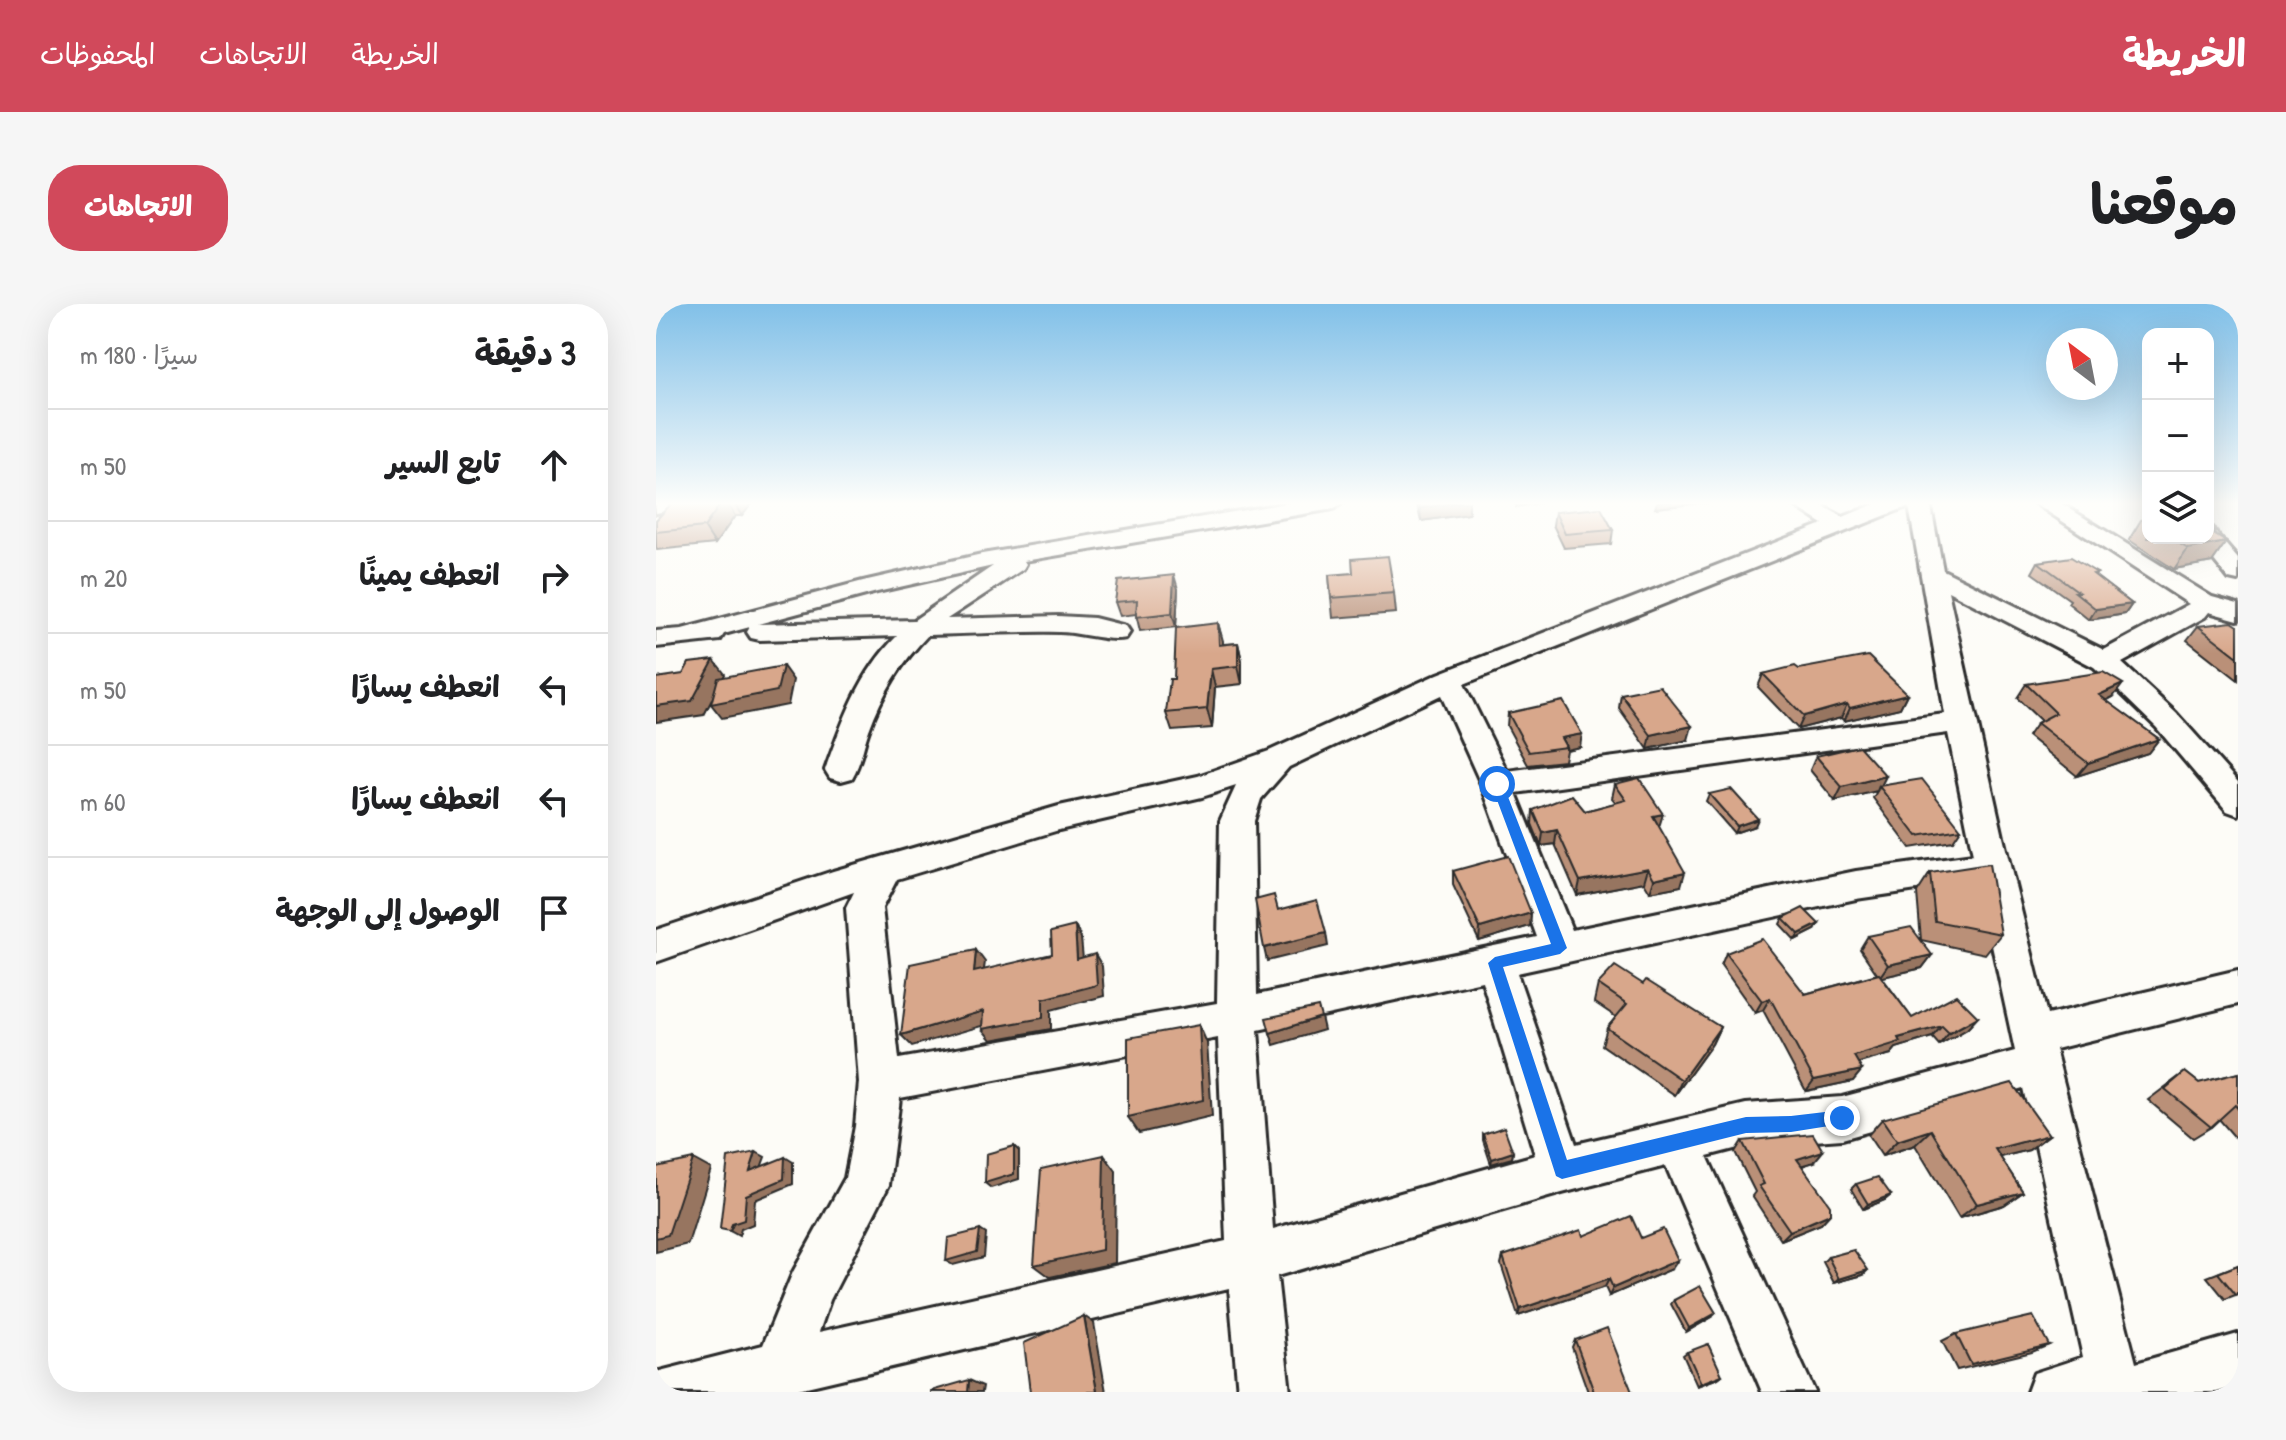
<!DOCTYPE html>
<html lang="ar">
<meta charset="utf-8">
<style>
:root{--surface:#fff;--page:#f6f6f6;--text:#202124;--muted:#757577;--line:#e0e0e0;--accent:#d1495b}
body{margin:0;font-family:"Patrick Hand","Playpen Sans Arabic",sans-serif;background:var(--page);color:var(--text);direction:rtl}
.controls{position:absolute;right:24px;top:24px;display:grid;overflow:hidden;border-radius:16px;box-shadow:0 8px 32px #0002}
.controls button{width:72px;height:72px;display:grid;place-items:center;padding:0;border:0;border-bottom:2px solid var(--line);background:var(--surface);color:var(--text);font:40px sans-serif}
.compass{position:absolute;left:1390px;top:24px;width:72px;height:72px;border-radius:50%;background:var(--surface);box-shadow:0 8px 32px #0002;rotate:328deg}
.stop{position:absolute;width:24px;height:24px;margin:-18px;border:6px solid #1a73e8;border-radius:50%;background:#fff}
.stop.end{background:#1a73e8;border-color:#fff;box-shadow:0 2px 8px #0008}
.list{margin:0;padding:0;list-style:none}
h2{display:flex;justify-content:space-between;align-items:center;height:104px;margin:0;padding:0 32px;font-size:34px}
h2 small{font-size:26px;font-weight:400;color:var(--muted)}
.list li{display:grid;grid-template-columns:52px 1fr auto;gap:24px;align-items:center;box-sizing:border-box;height:112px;padding:0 32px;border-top:2px solid var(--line)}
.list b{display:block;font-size:30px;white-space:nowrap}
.list em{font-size:26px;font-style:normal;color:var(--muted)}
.icon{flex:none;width:44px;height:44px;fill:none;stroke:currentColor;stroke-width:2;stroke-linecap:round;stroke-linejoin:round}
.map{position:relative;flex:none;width:1582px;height:1088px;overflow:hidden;direction:ltr;border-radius:32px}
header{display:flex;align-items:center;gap:48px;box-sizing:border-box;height:112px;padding:0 40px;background:var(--accent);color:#fff}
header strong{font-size:38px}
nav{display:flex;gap:44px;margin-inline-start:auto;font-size:28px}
.intro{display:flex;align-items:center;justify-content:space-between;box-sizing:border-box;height:192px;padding:0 48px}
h1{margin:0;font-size:56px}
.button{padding:20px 36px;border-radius:32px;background:var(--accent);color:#fff;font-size:28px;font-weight:700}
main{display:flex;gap:48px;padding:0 48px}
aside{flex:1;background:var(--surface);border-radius:32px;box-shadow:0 8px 32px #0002}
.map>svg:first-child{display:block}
</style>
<header>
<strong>الخريطة</strong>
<nav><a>الخريطة</a><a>الاتجاهات</a><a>المحفوظات</a></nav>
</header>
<div class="intro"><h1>موقعنا</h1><a class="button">الاتجاهات</a></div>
<main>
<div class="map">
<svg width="1582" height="1088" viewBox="0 0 1582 1088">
<rect width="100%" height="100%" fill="#fdfcf7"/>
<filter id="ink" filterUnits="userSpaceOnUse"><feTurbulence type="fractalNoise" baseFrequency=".0125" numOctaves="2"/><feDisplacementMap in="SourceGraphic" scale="16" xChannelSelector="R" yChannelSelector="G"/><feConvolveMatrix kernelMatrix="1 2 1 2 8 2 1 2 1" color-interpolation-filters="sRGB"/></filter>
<g filter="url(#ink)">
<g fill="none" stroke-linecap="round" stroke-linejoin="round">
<g stroke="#2b2b2b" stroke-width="6">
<g id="minor">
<path d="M0 198H33L30 203 0 209Z"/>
<path d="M637 198H688L677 205 368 257 370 260 367 265 291 315 402 312 438 314 470 322 474 328 470 334C453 338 423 328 403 328 360 327 316 330 272 331 245 359 226 390 213 426 207 442 205 459 196 474L185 477 174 474 169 466C186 418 204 368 241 332L104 336 95 334 91 328 94 323 68 330 64 336 0 343V327L26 325 207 277 326 250ZM337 262 258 316 102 320 221 288Z"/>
<path d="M1133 198H1160L1187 213 1224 198H1274L1287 266 1448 346 1533 300 1377 198H1403L1556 293 1582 300V316L1553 308 1549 313 1466 359 1520 409 1582 478V511L1571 507 1500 423 1438 363 1292 287 1347 533 1391 711 1582 666V700L1399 745 1480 1059 1582 1030V1082L1561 1088H1371L1378 1069 1427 1053 1367 784 1186 835 1090 842 1051 852 1159 1088H1106L1010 862 906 889 621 972 634 1088H582L573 984 142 1085 141 1088H0V1068L107 1041 137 968 189 874 199 822 203 778 190 604 198 588 0 658V626L177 567 403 502 542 472 613 447 782 370 1167 220ZM1253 202 1289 410 851 467 808 380ZM785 391 825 480 881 633 601 691 598 517 605 495 633 463ZM1292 429 1317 551 1200 567 916 626 860 489ZM580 482 564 517 561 699 243 755 226 604 241 575 403 526 546 493ZM1322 577 1359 747 1186 793 1090 800 920 840 861 669 1200 595ZM826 677 879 851 617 925 602 726ZM562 734 570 937 163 1028 174 996 233 881 244 794Z"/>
<path d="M1552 227 1560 229 1582 255V277L1573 275 1540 234H1552Z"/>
</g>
</g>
<use href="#minor" fill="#fdfcf7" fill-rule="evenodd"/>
</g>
<g fill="#ba9078" stroke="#2b2b2b" stroke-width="2">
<path d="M17 198H97L86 212H79L59 240 1 246 0 244V216Z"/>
<path d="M760 198H813V210L765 217Z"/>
<path d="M899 208 957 226 955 240 908 244 897 221Z"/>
<path d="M1492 215V234H1552L1560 226 1557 230 1570 238 1556 258 1518 265 1473 236 1485 216Z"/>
<path d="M1382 258 1441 269 1439 272 1476 300 1469 310 1433 316 1412 299 1414 296 1376 269Z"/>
<path d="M673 271 738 289 740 309 677 314Z"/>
<path d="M522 285 520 323 484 327 480 310 464 312 459 298Z"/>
<path d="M562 319 567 340 582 339 586 357V380L559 383 556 424 516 427 510 409 518 375Z"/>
<path d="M1542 322H1582V376L1531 336Z"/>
<path d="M1143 365 1251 390 1244 404 1188 417 1185 414 1142 425 1102 383 1107 370Z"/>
<path d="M1370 380 1457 393 1450 397 1503 435 1492 449 1421 472 1372 432 1381 419 1385 417 1361 394Z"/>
<path d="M965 390 1032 436 992 445 963 404Z"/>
<path d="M852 409 924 443 910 446 908 457 872 461 851 422Z"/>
<path d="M1160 452 1225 482 1305 525 1297 537 1254 544 1217 494 1221 487 1179 497 1154 466Z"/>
<path d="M959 480 1003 523 1025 582 994 588 988 578 921 591 899 540 885 542 876 520 877 506 929 507 960 499 956 494Z"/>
<path d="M1053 490 1099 522 1078 529 1050 497Z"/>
<path d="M797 567 875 609 874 622 823 637 797 581Z"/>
<path d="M1274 569 1345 630 1329 650 1265 636 1261 589Z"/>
<path d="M1127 614 1159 626 1139 636 1124 620Z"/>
<path d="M1212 632 1276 651 1266 664 1226 673 1256 714 1322 713 1311 725 1283 741 1276 733 1240 744 1235 750 1202 759 1197 777 1150 787 1107 706 1099 709 1065 661 1070 649 1149 690 1221 670 1204 645Z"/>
<path d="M942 680H987L1064 723 1056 740 1019 791 946 741 951 724 960 713 938 698Z"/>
<path d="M1529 768 1543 779 1582 769V837L1563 815 1555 823 1537 834 1492 796Z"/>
<path d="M1226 815 1393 831 1373 846 1344 853 1367 888 1348 901 1303 914 1259 841 1226 852 1212 831Z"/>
<path d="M827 830 857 848 856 854 835 860 827 836Z"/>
<path d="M1086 837 1158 858 1146 862 1174 910 1165 920 1125 936 1096 892 1099 888 1079 848Z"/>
<path d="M1200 880 1235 891 1229 896 1207 905 1195 885Z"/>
<path d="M927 932 985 934 1016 965 953 992 949 983 862 1012 845 960 847 952Z"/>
<path d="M1172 953 1207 971 1178 979 1167 958Z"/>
<path d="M1582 961V990L1569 995 1551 973Z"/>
<path d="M1018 996 1056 1013 1030 1028 1015 1000Z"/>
<path d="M1300 1030 1393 1041 1376 1048 1301 1066 1286 1037Z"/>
<path d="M919 1036 976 1088H932L916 1043Z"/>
<path d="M1031 1048 1066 1071 1062 1074 1041 1082 1027 1051Z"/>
</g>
<g fill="#977561" stroke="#2b2b2b" stroke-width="2">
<path d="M66 198H70L79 212 59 240 48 223Z"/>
<path d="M77 198H97L86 212Z"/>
<path d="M808 198H813V210L765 217 764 204Z"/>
<path d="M860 198H884V199L860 203Z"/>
<path d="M1001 198H1057L999 204Z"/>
<path d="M1560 226 1548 242 1570 238 1556 258 1518 265 1532 245 1553 227Z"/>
<path d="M518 271 522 285 520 323 516 309Z"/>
<path d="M1476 300 1469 310 1433 316 1440 305Z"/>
<path d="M562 319 567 337V359L563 341Z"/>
<path d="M582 339 586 357V380L582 362Z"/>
<path d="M58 356 69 370 48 411 0 418V402Z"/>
<path d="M127 362 137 376 132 401 66 414 55 400Z"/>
<path d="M555 365 559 383 556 424 551 405Z"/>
<path d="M1467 380 1457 393 1433 405 1443 391Z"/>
<path d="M1251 390 1244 404 1188 417 1194 404Z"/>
<path d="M1191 400 1185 414 1142 425 1148 412Z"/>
<path d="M1036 422 1032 436 992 445 995 431Z"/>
<path d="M926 430 924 443 910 446V443L905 434Z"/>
<path d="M1503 435 1492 449 1421 472 1432 459Z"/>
<path d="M1230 472 1224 484 1223 482 1221 487 1179 497 1186 483Z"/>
<path d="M1007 510 1003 523 997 512Z"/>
<path d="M1102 515 1099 522 1078 529 1081 522Z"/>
<path d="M901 526 899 540 885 542 887 529Z"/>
<path d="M992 564 988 578 921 591 924 577Z"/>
<path d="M1029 568 1025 582 994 588 998 575Z"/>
<path d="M875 609 874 622 823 637 824 624Z"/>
<path d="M1163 620 1159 626 1139 636 1143 630Z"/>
<path d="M419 622 425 634 428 666 421 655Z"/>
<path d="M670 629 672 642 611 657 608 644Z"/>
<path d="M320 646 329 658 326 680 318 668Z"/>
<path d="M439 650 446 662 448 692 395 706V725L335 736 326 725 387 695Z"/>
<path d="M1276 651 1266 664 1223 674 1232 661Z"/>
<path d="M1114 694 1107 706 1099 709 1106 697Z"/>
<path d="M327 707 336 719 256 742 245 731Z"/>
<path d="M665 713 668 726 618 741 614 729Z"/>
<path d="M1322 713 1311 725 1283 741 1293 729Z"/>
<path d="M543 721 551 739 556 812 483 829 472 813Z"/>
<path d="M1286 722 1276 733 1240 744 1235 750 1189 763 1198 752 1242 734Z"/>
<path d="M1064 723 1056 740 1019 791 1026 776Z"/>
<path d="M1206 766 1197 777 1150 787 1158 776Z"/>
<path d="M1275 826 1259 841 1226 852 1241 837Z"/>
<path d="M1393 831 1373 846 1321 859 1339 845Z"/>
<path d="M358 842 363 847V875L335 884 329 879Z"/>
<path d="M1167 847 1158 858 1133 865 1141 855Z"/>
<path d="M100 848 109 853 102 872 94 867Z"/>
<path d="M857 848 856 854 835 860 836 855Z"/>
<path d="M448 851 460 867 459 959 394 973 378 961Z"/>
<path d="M129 853 137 858V880L99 896 97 920 85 925 83 932 74 927 90 891Z"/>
<path d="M37 855 55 865 32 940 0 948V934Z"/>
<path d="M1367 888 1348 901 1303 914 1321 900Z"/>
<path d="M1235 891 1229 896 1207 905 1212 900Z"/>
<path d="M1174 910 1165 920 1125 936 1134 927Z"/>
<path d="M324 926 330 930 328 953 297 961 290 957Z"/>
<path d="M1022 956 1016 965 953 992 957 984Z"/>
<path d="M1212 966 1207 971 1178 979 1183 975Z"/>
<path d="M953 975 949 983 862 1012 864 1005Z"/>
<path d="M1060 1009 1056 1013 1030 1028 1033 1024Z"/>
<path d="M428 1012 438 1019 450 1088H441Z"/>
<path d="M1066 1071 1062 1074 1041 1082 1045 1079Z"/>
<path d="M313 1076 327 1082 326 1088H312Z"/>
</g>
<g fill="#d8a78b" stroke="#2b2b2b" stroke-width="2">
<path d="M17 198H66L48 223 0 228V216Z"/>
<path d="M763 198H808L764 204Z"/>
<path d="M945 204 957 226 909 230 899 208Z"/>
<path d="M1552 216 1560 226 1553 227 1570 238 1532 245 1514 234H1552Z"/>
<path d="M732 252 738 289 675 294 673 271 697 269 696 255Z"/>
<path d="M1415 253 1441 269 1437 270 1476 300 1440 305 1419 288H1423L1382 258Z"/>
<path d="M518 271 516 309 480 313 481 296 459 298 462 277Z"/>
<path d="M1576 318 1582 322V353L1542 322Z"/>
<path d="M562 319 563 341 582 339V362L555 365 551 405 510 409 514 375H518L520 324Z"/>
<path d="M1212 352 1251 390 1194 404 1191 400 1148 412 1107 370 1139 362 1143 365Z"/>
<path d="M58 356 36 397 0 402V374L27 370 33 359Z"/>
<path d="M127 362 121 387 55 400 62 374Z"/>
<path d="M1447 368 1467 380 1443 391 1503 435 1432 459 1381 419 1400 409 1370 380Z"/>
<path d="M1004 382 1036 422 995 431 965 390Z"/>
<path d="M907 397 926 430 905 434 910 443 873 448 852 409Z"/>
<path d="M1203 442 1230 472 1186 483 1160 452Z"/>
<path d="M983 474 1007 510 997 512 1029 568 998 575 992 564 924 577 901 526 887 529 877 506 916 491 929 507 970 496 959 480Z"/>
<path d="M1266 475 1305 525 1261 532 1223 482Z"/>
<path d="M1075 485 1102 515 1081 522 1053 490Z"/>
<path d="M852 552 875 609 824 624 797 567Z"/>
<path d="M1333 560 1345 630 1279 617 1274 569Z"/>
<path d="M618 591 622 606 661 596 670 629 608 644 599 596Z"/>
<path d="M1147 604 1163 620 1143 630 1127 614Z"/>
<path d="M419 622 421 655 439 650 441 681 387 695V714L326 725 327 707 245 731 254 660 320 646 318 668 396 650 395 628Z"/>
<path d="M1255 623 1276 651 1232 661 1212 632Z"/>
<path d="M1106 635 1149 690 1223 670 1256 714 1300 691 1322 713 1293 729 1286 722 1242 734 1244 738 1198 752 1206 766 1158 776 1114 694 1106 697 1070 649Z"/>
<path d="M959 662 987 680 990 676 1064 723 1026 776 951 724 971 700 942 680Z"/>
<path d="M662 703 665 713 614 729 610 714Z"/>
<path d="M543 721 547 796 472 813V734Z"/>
<path d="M1529 768 1543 779 1582 769V805L1579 801 1555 823 1509 785Z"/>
<path d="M1356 779 1393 831 1339 845 1367 888 1321 900 1275 826 1241 837 1226 815Z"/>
<path d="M848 823 857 848 836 855 827 830Z"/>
<path d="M1157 830 1167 847 1141 855 1174 901V910L1134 927 1103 882 1108 880 1086 837Z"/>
<path d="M358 842V870L329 879 330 850Z"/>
<path d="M100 848 94 867 129 853 128 875 90 891 88 916 76 920 74 927 64 925 72 854Z"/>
<path d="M448 851 446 946 378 961 385 865Z"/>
<path d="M37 855 12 931 0 934V863Z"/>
<path d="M1222 873 1235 891 1212 900 1200 880Z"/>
<path d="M975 912 985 934 1007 925 1022 956 957 984 953 975 864 1005 847 952 925 926 927 932Z"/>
<path d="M324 926 321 948 290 957 292 934Z"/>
<path d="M1198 946 1212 966 1183 975 1172 953Z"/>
<path d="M1582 961V990L1580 991 1562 969Z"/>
<path d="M1044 982 1060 1009 1033 1024 1018 996Z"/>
<path d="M428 1012 441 1088H374L368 1039Z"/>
<path d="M1377 1012 1393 1041 1315 1060 1300 1030Z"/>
<path d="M951 1024 976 1088H938L919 1036Z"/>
<path d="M1052 1040 1066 1071 1045 1079 1031 1048Z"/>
<path d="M313 1076 312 1088H275V1087Z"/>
</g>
</g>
<linearGradient id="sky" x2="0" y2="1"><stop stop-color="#81c0e8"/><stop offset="0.57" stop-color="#fefefb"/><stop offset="1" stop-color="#fefefb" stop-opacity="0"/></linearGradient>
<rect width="1582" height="350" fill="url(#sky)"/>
<path fill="#1a73e8" d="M841 476 847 480 911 644 904 650 847 663 911 856 1090 813 1135 812 1186 806 1194 814 1192 819 1135 828 1090 829 906 875 900 872 832 659 839 653 895 640 835 480Z"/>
</svg>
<div class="controls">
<button>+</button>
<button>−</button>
<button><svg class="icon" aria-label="layers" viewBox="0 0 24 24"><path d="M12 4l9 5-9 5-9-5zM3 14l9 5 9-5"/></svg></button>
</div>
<svg class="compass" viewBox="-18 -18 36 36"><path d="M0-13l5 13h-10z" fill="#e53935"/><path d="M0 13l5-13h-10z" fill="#757577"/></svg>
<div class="stop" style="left:841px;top:480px"></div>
<div class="stop end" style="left:1186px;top:814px"></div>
</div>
<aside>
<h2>3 دقيقة<small>سيرًا · 180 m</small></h2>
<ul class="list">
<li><svg class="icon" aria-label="ahead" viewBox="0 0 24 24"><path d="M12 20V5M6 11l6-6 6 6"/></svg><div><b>تابع السير</b></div><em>50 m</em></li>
<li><svg class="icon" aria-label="right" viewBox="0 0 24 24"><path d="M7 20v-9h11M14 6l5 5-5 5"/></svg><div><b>انعطف يمينًا</b></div><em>20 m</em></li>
<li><svg class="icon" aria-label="left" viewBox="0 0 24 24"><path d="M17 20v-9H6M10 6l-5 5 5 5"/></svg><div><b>انعطف يسارًا</b></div><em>50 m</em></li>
<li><svg class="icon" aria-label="left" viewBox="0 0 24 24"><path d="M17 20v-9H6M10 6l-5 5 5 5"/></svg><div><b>انعطف يسارًا</b></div><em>60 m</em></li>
<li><svg class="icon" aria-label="arrive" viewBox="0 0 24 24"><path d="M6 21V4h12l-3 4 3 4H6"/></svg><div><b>الوصول إلى الوجهة</b></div></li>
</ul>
</aside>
</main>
